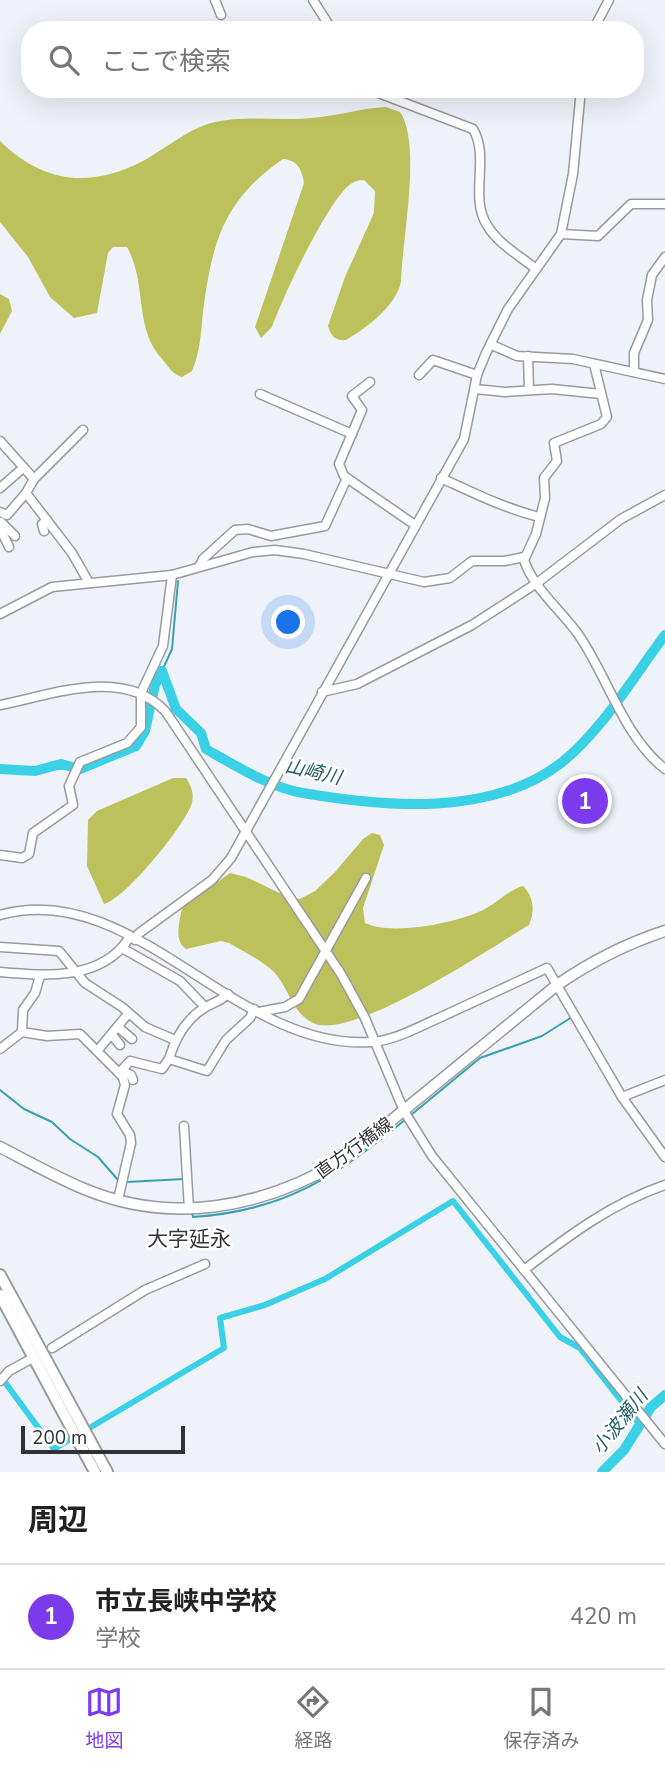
<!DOCTYPE html>
<html lang="ja">
<meta charset="utf-8">
<style>
:root{--surface:#fff;--page:#f6f6f6;--text:#222;--muted:#767676;--line:#e0e0e0;--accent:#7c3aed}
body{margin:0;font-family:"Nunito Sans","Noto Sans JP",sans-serif;background:var(--page);color:var(--text)}
.scale{position:absolute;left:21px;bottom:18px;width:164px;box-sizing:border-box;padding-left:7px;border:4px solid #313235;border-top:0;font-size:19px;line-height:24px;white-space:nowrap;color:#313235;-webkit-text-stroke:5px #fff;paint-order:stroke}
.you{position:absolute;left:289px;top:623px;width:24px;height:24px;margin:-18px;border:5px solid #fff;border-radius:50%;background:#1a73e8;box-shadow:0 0 0 10px #1a73e833}
.badge{display:grid;place-items:center;width:46px;height:46px;border-radius:50%;background:var(--accent);color:#fff;font-size:23px;font-weight:700}
.pin{position:absolute;translate:-50% -50%;border:4px solid #fff;box-shadow:0 2px 7px #0006}
.list{margin:0;padding:0;list-style:none}
h2{display:flex;justify-content:space-between;align-items:center;height:91px;margin:0;padding:0 28px;font-size:30px}
h2 small{font-size:23px;font-weight:400;color:var(--muted)}
.list li{display:grid;grid-template-columns:46px 1fr auto;gap:21px;align-items:center;box-sizing:border-box;height:105px;padding:0 28px;border-top:2px solid var(--line)}
.list b{display:block;font-size:26px;white-space:nowrap}
.list p{margin:0;font-size:23px;white-space:nowrap;color:var(--muted)}
.list em{font-size:23px;font-style:normal;color:var(--muted)}
.icon{flex:none;width:38px;height:38px;fill:none;stroke:currentColor;stroke-width:2;stroke-linecap:round;stroke-linejoin:round}
.map{position:relative;flex:none;width:665px;height:1472px;overflow:hidden}
.search{position:absolute;background:var(--surface);box-shadow:0 7px 28px #0002;left:21px;right:21px;top:21px;height:77px;display:flex;align-items:center;gap:18px;box-sizing:border-box;padding:0 24px;border-radius:28px;color:var(--muted);font-size:26px}
.sheet{height:196px;background:var(--surface)}
nav{display:flex;justify-content:space-around;align-items:center;box-sizing:border-box;height:98px;border-top:2px solid var(--line);background:var(--surface);font-size:19px;color:var(--muted)}
nav a{display:grid;justify-items:center;gap:4px}
nav .on{color:var(--accent)}
.map>svg:first-child{display:block}
</style>
<div class="map">
<svg width="665" height="1472" viewBox="0 0 665 1472">
<rect width="100%" height="100%" fill="#eff3f9"/>
<g fill="#bdc15c">
<path d="M386 107 400 112C422 144 402 240 401 281 397 305 367 328 346 340 335 341 331 336 328 326L345 277 374 213 375 191 364 180C356 180 351 183 345 189 322 214 284 294 272 327L261 338 255 327 304 183C302 169 297 160 283 159 222 201 212 244 203 312 201 332 200 353 192 371L182 377C171 373 170 368 162 359 133 327 148 285 127 247H113L108 253 97 313 74 318 50 297 28 257 0 222V141C42 182 88 189 141 162 164 150 186 130 211 123 243 115 279 121 312 118 337 116 361 108 386 107Z"/>
<path d="M0 294 9 299 12 311 0 334Z"/>
<path d="M173 778H186C191 786 194 792 192 803 185 825 126 898 104 904L87 866 88 820 97 811Z"/>
<path d="M372 833 380 835 384 845 363 908 365 923C392 936 455 923 481 911 496 904 508 890 523 886 534 897 535 911 529 925 492 947 351 1042 313 1023 292 1013 289 988 274 972 262 960 244 952 229 943L221 941 186 949C173 940 180 921 182 907L230 873 246 877 290 898 300 899 315 891 335 872 363 839Z"/>
</g>
<g fill="none" stroke-linecap="round" stroke-linejoin="round">
<g stroke="#37a1b1" stroke-width="2">
<path d="M162 671 172 649 178 581"/>
<path d="M0 1090 24 1109 52 1122 70 1139 98 1157 118 1180"/>
<path d="M411 1115 480 1058 542 1036 572 1017"/>
<path d="M127 1182 184 1179"/>
<path d="M192 1212 193 1217C285 1211 337 1176 406 1119"/>
</g>
<path stroke="#3ad1e6" stroke-width="6" d="M4 1381 54 1449 224 1348 220 1318 265 1305 325 1279 453 1201 560 1337 580 1348 640 1425"/>
<g stroke="#3ad1e6" stroke-width="10">
<path d="M162 671 176 709 201 733 206 749C234 765 271 788 303 793 385 807 491 817 561 763 601 732 634 676 665 635"/>
<path d="M0 769 35 771 61 764 80 769 136 746 145 731 155 685 162 671"/>
<path d="M602 1472 624 1450 651 1407 665 1395"/>
</g>
<g stroke="#979aa0" stroke-width="11">
<g id="minor">
<path d="M215 0 221 15"/>
<path d="M313 0 332 30"/>
<path d="M593 30 609 0"/>
<path d="M368 89 473 129C490 157 469 197 487 225 497 243 520 256 536 269"/>
<path d="M561 234 598 236 631 204H665"/>
<path d="M492 345 517 356 573 359 665 379"/>
<path d="M528 356 529 389"/>
<path d="M594 364 607 417 601 424 554 443 557 461 544 478 545 498 536 534 524 560C533 588 561 610 578 634 608 677 623 736 665 769"/>
<path d="M634 372V353L648 320 647 300 652 275 665 257"/>
<path d="M419 375 433 360 477 375"/>
<path d="M370 382 352 396 362 410 339 464 344 476 415 525"/>
<path d="M475 389 505 392 552 389 601 394"/>
<path d="M260 394 352 434"/>
<path d="M83 430 34 479 26 493 72 553 88 581"/>
<path d="M0 441 34 479"/>
<path d="M441 478C474 493 504 508 539 517"/>
<path d="M0 488 23 468"/>
<path d="M0 512 7 515 26 493"/>
<path d="M1 522 15 536"/>
<path d="M0 528 9 547"/>
<path d="M44 531 42 524 47 520"/>
<path d="M200 565 203 559 235 530 248 529 271 536 325 526 347 478"/>
<path d="M0 614 52 587 172 575 253 552 275 550 304 554 424 582 450 578 472 561H505L524 557"/>
<path d="M322 692 357 684 472 625 537 583 621 519 665 495"/>
<path d="M0 705C52 695 124 666 166 712L341 974 365 1018 404 1111 432 1156 665 1444"/>
<path d="M0 855 22 858 29 854 33 833 73 805 69 786 80 762 127 743 141 727V693L163 646 172 575"/>
<path d="M0 915C133 877 235 1051 371 1042 394 1041 420 1026 441 1017 476 1001 512 984 547 968L622 1097 665 1157"/>
<path d="M135 940 138 934 212 880 231 858 464 439 477 375 486 353 508 309 561 234 573 174 581 89"/>
<path d="M0 947 59 951 85 983 122 1007 145 1027 175 1040"/>
<path d="M122 948 180 981 205 1007"/>
<path d="M0 972C44 976 102 981 129 938"/>
<path d="M228 994C221 1001 212 1003 204 1008 185 1020 175 1039 169 1059L207 1071 226 1040 250 1018 254 1009"/>
<path d="M259 1012 285 1007 299 999 366 878"/>
<path d="M118 1027 132 1039"/>
<path d="M22 1032 23 1010 35 993 40 976"/>
<path d="M112 1035 120 1045"/>
<path d="M0 1049 22 1032 47 1036 80 1034 123 1077 125 1085 117 1114 130 1135 131 1143 118 1200"/>
<path d="M98 1050 128 1014"/>
<path d="M122 1071 131 1075 133 1080"/>
<path d="M119 1073 130 1061 162 1069 169 1059"/>
<path d="M622 1097 665 1080"/>
<path d="M184 1126 189 1209"/>
<path d="M524 1270C568 1236 612 1203 665 1185"/>
<path d="M52 1348 145 1290 205 1264"/>
<path d="M0 1381 9 1371 29 1360"/>
</g>
</g>
<g stroke="#979aa0" stroke-width="13">
<path id="major" d="M0 1147C27 1161 54 1176 82 1188 171 1226 263 1208 343 1160L557 985C592 961 625 944 665 931"/>
</g>
<g stroke="#979aa0" stroke-width="14">
<g id="highway">
<path d="M0 1275 107 1472"/>
<path d="M0 1295 95 1472"/>
</g>
</g>
<use href="#minor" stroke="#fff" stroke-width="8"/>
<use href="#major" stroke="#fff" stroke-width="10"/>
<use href="#highway" stroke="#fff" stroke-width="10"/>
</g>
<g text-anchor="middle" dominant-baseline="central" stroke-width="5" stroke-linejoin="round" paint-order="stroke">
<g font-size="18" fill="#313235" stroke="#fff">
<text transform="translate(354 1148) rotate(-36)">直方行橋線</text>
</g>
<g font-size="19" font-style="italic" fill="#245f68" stroke="#fff">
<text transform="translate(313 772) rotate(13)">山崎川</text>
<text transform="translate(620 1422) rotate(-51)">小波瀬川</text>
</g>
<g font-size="21" fill="#34363b" stroke="#fff">
<text x="189" y="1239">大字延永</text>
</g>
</g>
</svg>
<div class="scale">200 m</div>
<div class="you"></div>
<div class="pin badge" style="left:585px;top:801px">1</div>
<div class="search"><svg class="icon" aria-label="search" viewBox="0 0 24 24"><circle cx="10" cy="10" r="6"/><path d="M15 15l6 6"/></svg>ここで検索</div>
</div>
<section class="sheet">
<h2>周辺<small></small></h2>
<ul class="list">
<li><span class="badge">1</span><div><b>市立長峡中学校</b><p>学校</p></div><em>420 m</em></li>
</ul>
</section>
<nav>
<a class="on"><svg class="icon" aria-label="map" viewBox="0 0 24 24"><path d="M3 6l6-2 6 2 6-2v14l-6 2-6-2-6 2zM9 4v14M15 6v14"/></svg>地図</a>
<a><svg class="icon" aria-label="directions" viewBox="0 0 24 24"><path d="M12 3l9 9-9 9-9-9zM9 14v-3h6M13 9l2 2-2 2"/></svg>経路</a>
<a><svg class="icon" aria-label="saved" viewBox="0 0 24 24"><path d="M7 4h10v16l-5-4-5 4z"/></svg>保存済み</a>
</nav>
